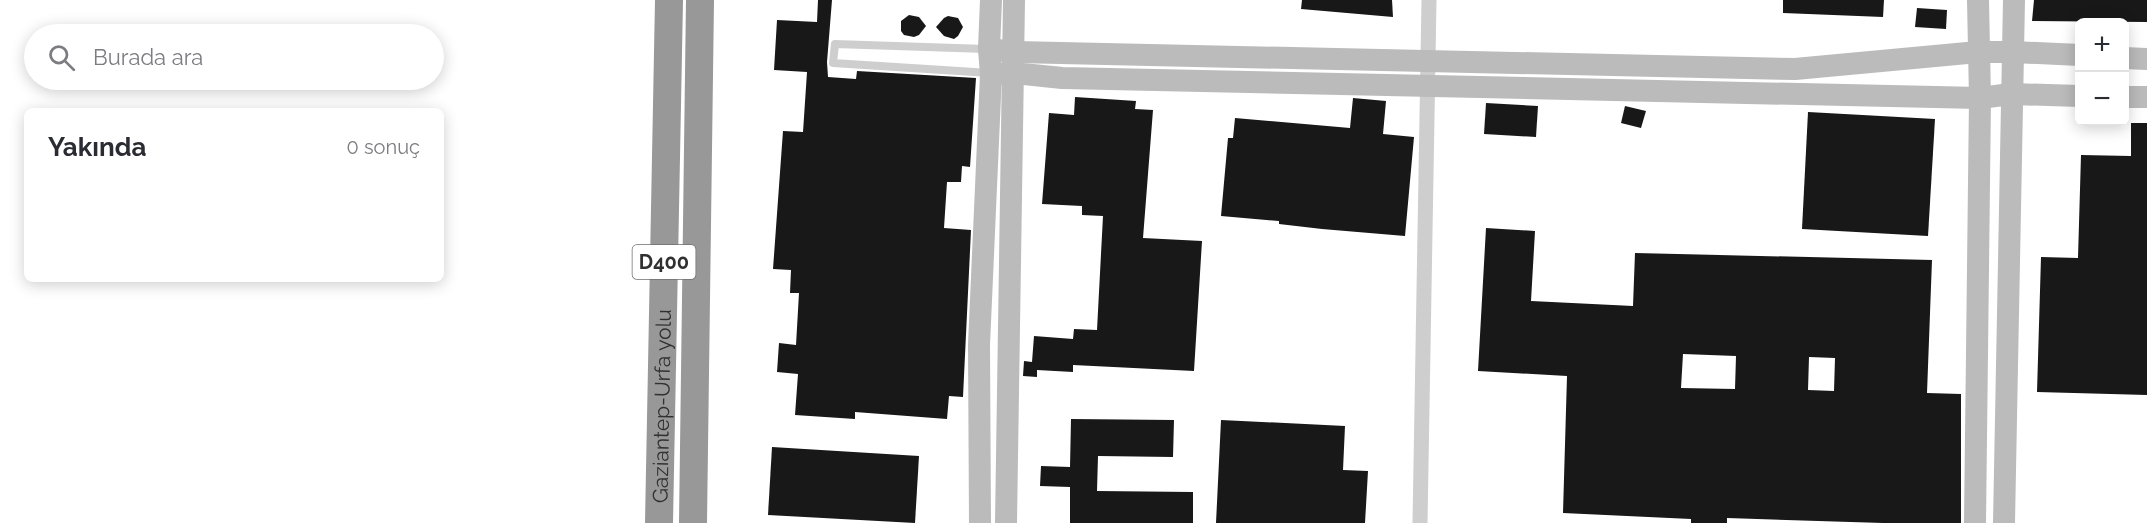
<!DOCTYPE html>
<html lang="tr">
<meta charset="utf-8">
<style>
:root{--surface:#fff;--page:#f7f7f7;--text:#2b2b33;--muted:#7c7c81;--line:#e1e1e2}
body{margin:0;font-family:Raleway,sans-serif;background:var(--page);color:var(--text)}
.controls{position:absolute;right:18px;top:18px;display:grid;overflow:hidden;border-radius:9px;box-shadow:0 3px 15px #0003}
.controls button{width:54px;height:54px;display:grid;place-items:center;padding:0;border:0;border-bottom:2px solid var(--line);background:var(--surface);color:var(--text);font:30px sans-serif}
.list{margin:0;padding:0;list-style:none}
h2{display:flex;justify-content:space-between;align-items:center;height:78px;margin:0;padding:0 24px;font-size:26px}
h2 small{font-size:20px;font-weight:400;color:var(--muted)}
.icon{flex:none;width:33px;height:33px;fill:none;stroke:currentColor;stroke-width:2;stroke-linecap:round;stroke-linejoin:round}
.map{position:relative;flex:none;width:2147px;height:523px;overflow:hidden}
.search{position:absolute;background:var(--surface);box-shadow:0 3px 15px #0003;left:24px;top:24px;width:420px;height:66px;display:flex;align-items:center;gap:15px;box-sizing:border-box;padding:0 21px;border-radius:33px;color:var(--muted);font-size:22px}
.panel{position:absolute;background:var(--surface);box-shadow:0 3px 15px #0003;left:24px;top:108px;width:420px;height:174px;border-radius:9px}
.map>svg:first-child{display:block}
</style>
<div class="map">
<svg width="2147" height="523" viewBox="0 0 2147 523">
<rect width="100%" height="100%" fill="#fff"/>
<g fill="#181818" fill-rule="evenodd">
<path d="M818 0H832L827 62 828 77 856 79 857 71 976 78 970 167 962 166 961 182H947L944 228 971 230 963 397 949 396 947 419 855 412V419L795 415 798 374 777 372 779 343 796 345 799 293H790L791 270 773 269 783 131 803 132 807 72 774 70 777 20 817 22Z"/>
<path d="M1302 0H1392L1393 17 1301 9Z"/>
<path d="M1783 0H1884L1883 17 1783 13Z"/>
<path d="M2034 0H2147V22L2032 21Z"/>
<path d="M1917 8 1947 10 1946 29 1915 27Z"/>
<path d="M909 15 919 17 926 26 919 35 914 37 904 35 901 31V21Z"/>
<path d="M948 16 958 18 963 27 958 36 954 39 944 36 936 27 944 18Z"/>
<path d="M1075 97 1136 101 1135 109 1153 110 1143 238 1202 241 1194 371 1073 365V372L1037 370V377L1023 376 1024 361 1032 362 1034 336 1073 339 1074 329 1097 330 1103 216 1082 215V206L1042 204 1049 113 1074 115Z"/>
<path d="M1353 98 1386 101 1383 134 1414 137 1405 236 1322 229 1279 224V221L1221 216 1228 138H1233L1235 118 1350 128Z"/>
<path d="M1486 103 1538 106 1536 137 1484 134Z"/>
<path d="M1625 106 1646 111 1641 128 1621 123Z"/>
<path d="M1808 112 1935 119 1928 236 1802 229Z"/>
<path d="M2131 123H2147V395L2037 392 2041 257 2078 258 2081 155 2131 156Z"/>
<path d="M1486 228 1535 231 1531 301 1633 306 1635 253 1932 260 1927 393 1961 394V523H1883L1727 518V523H1691V519L1563 513 1567 376 1478 371ZM1683 354 1736 356 1735 389 1681 388ZM1809 357 1835 358 1834 391 1808 390Z"/>
<path d="M1071 419 1174 420 1173 457 1098 456 1097 491 1193 492V523H1070V487L1040 486 1041 466 1070 467Z"/>
<path d="M1221 420 1345 426 1343 470 1368 471 1365 523H1216Z"/>
<path d="M772 447 919 456 915 523 768 515Z"/>
</g>
<g fill="none" stroke-linecap="round" stroke-linejoin="round">
<path stroke="#cecece" stroke-width="8" d="M986 49 835 44 833 63 990 73"/>
<path stroke="#cecece" stroke-width="15" d="M1420 523 1429 0"/>
<g stroke="#bbb" stroke-width="22">
<path d="M989 49 1013 52 1795 69 1978 52H2013L2080 55"/>
<path d="M2124 58 2147 59"/>
<path d="M991 74 1014 73 1062 78 1980 98 2011 94 2080 96"/>
<path d="M2124 97H2147"/>
<path d="M980 523 979 345 991 74 989 49 991 0"/>
<path d="M1006 523 1014 0"/>
<path d="M1975 523 1980 98 1978 0"/>
<path d="M2004 523 2014 0"/>
</g>
<g stroke="#989898" stroke-width="28">
<path id="s1" d="M659 523 669 0"/>
<path d="M693 523 700 0"/>
</g>
</g>
<g text-anchor="middle" dominant-baseline="central" stroke-width="6" stroke-linejoin="round" paint-order="stroke">
<rect fill="#fff" stroke="#6f6f6f" stroke-width="1.5" x="632.5" y="245" width="63" height="34" rx="4.5"/>
<g font-size="20" font-weight="bold" fill="#313131">
<text x="664" y="262">D400</text>
</g>
<g font-size="21" fill="#313131" stroke="#fff">
<text stroke="none"><textPath href="#s1" startOffset="117">Gaziantep-Urfa yolu</textPath></text>
</g>
</g>
</svg>
<div class="controls">
<button>+</button>
<button>−</button>
</div>
<div class="search"><svg class="icon" aria-label="search" viewBox="0 0 24 24"><circle cx="10" cy="10" r="6"/><path d="M15 15l6 6"/></svg>Burada ara</div>
<section class="panel">
<h2>Yakında<small>0 sonuç</small></h2>
<ul class="list">
</ul>
</section>
</div>
